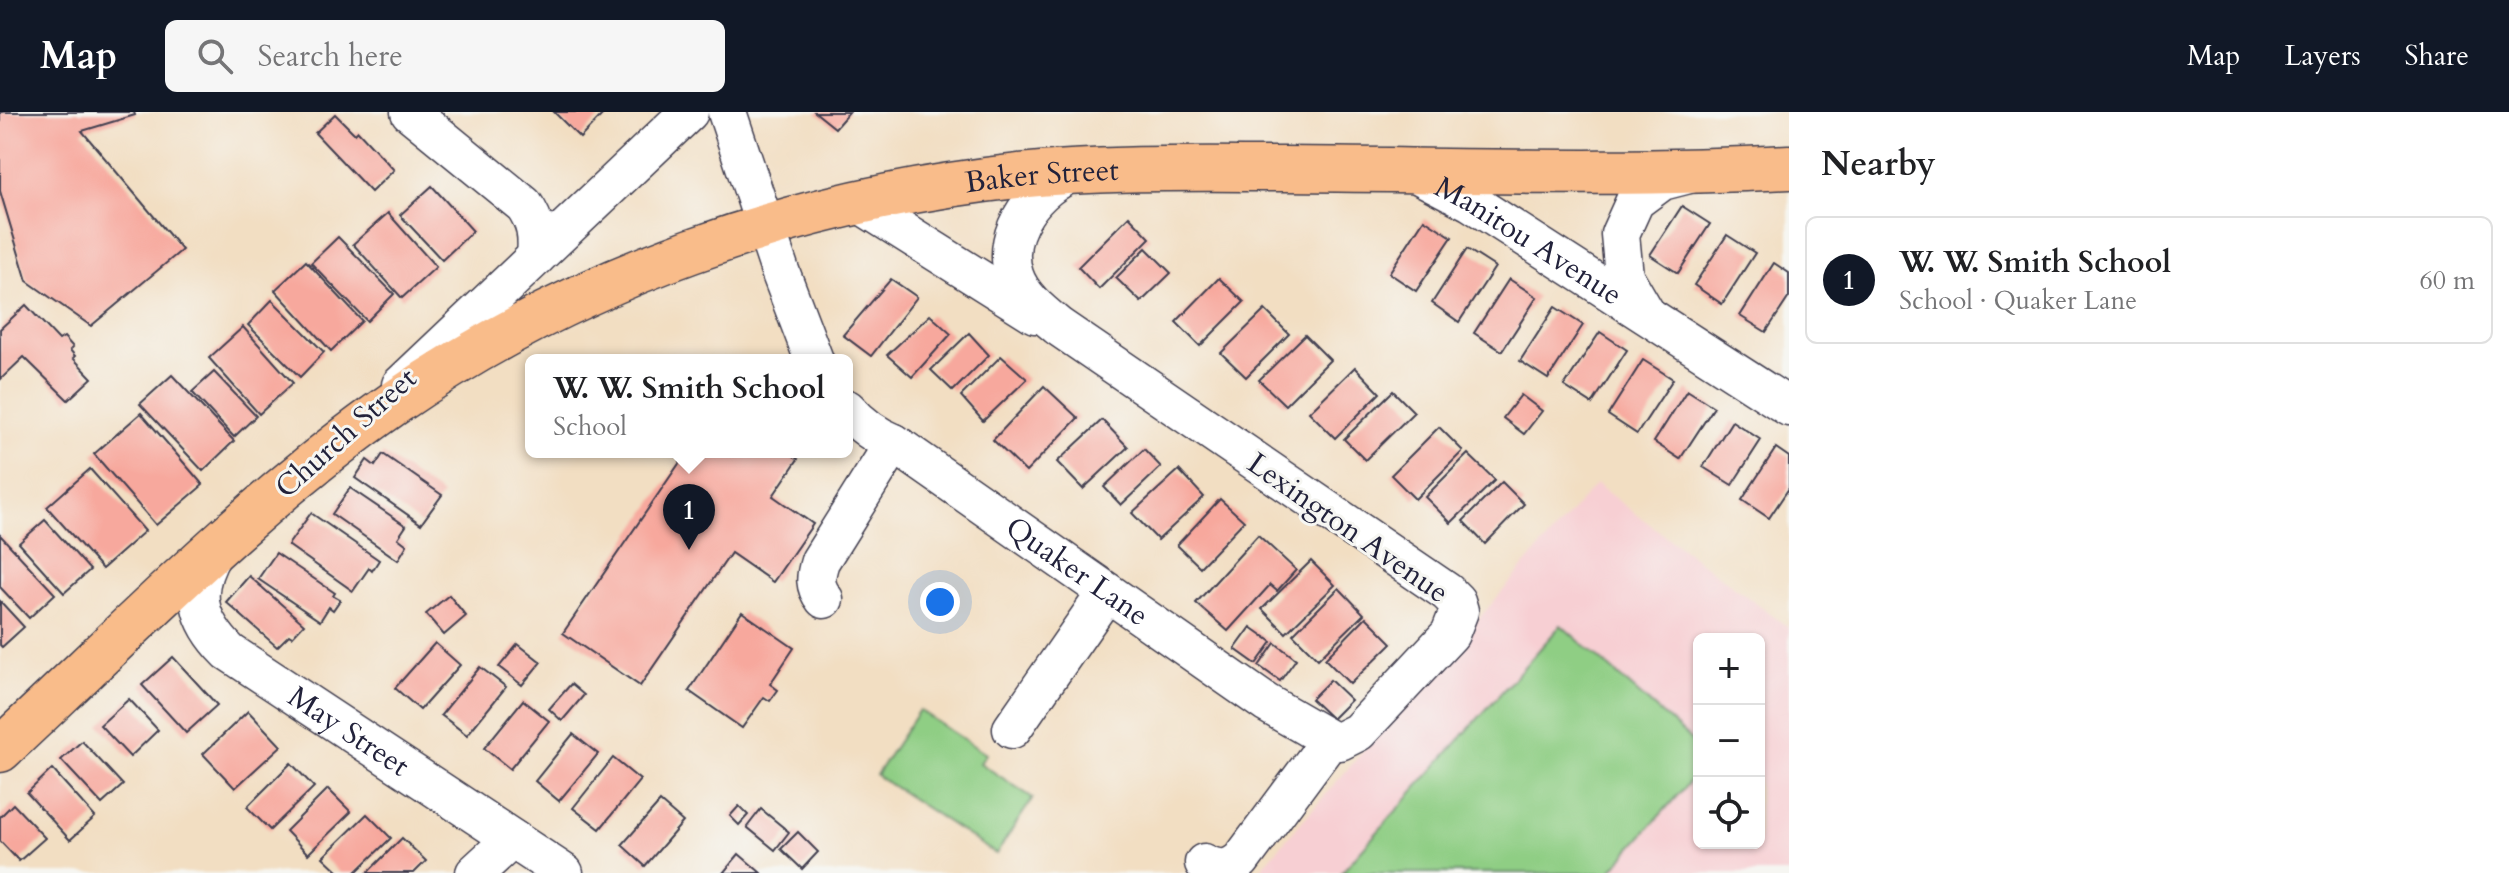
<!DOCTYPE html>
<meta charset="utf-8">
<style>
:root{--surface:#fff;--page:#f6f6f6;--text:#202124;--muted:#757577;--line:#e0e0e0;--accent:#111827}
body{margin:0;font-family:Cardo,serif;background:var(--page);color:var(--text)}
.controls{position:absolute;right:24px;bottom:24px;display:grid;overflow:hidden;border-radius:12px;box-shadow:0 2px 6px #0004}
.controls button{width:72px;height:72px;display:grid;place-items:center;padding:0;border:0;border-bottom:2px solid var(--line);background:var(--surface);color:var(--text);font:40px sans-serif}
.you{position:absolute;left:940px;top:490px;width:28px;height:28px;margin:-20px;border:6px solid #fff;border-radius:50%;background:#1a73e8;box-shadow:0 0 0 12px #1a73e833}
.badge{display:grid;place-items:center;width:52px;height:52px;border-radius:50%;background:var(--accent);color:#fff;font-size:26px;font-weight:700}
.pin{position:absolute;translate:-50% -66px;filter:drop-shadow(0 2px 4px #0008)}
.pin::after{content:'';position:absolute;top:42px;width:28px;height:24px;background:inherit;clip-path:polygon(0 0,100% 0,50% 100%)}
.popup{position:absolute;left:525px;top:242px;width:328px;height:104px;box-sizing:border-box;display:grid;place-content:center;border-radius:12px;background:var(--surface);filter:drop-shadow(0 2px 6px #0005);font-size:26px;white-space:nowrap;color:var(--muted)}
.popup b{font-size:30px;color:var(--text)}
.popup::after{content:'';position:absolute;left:50%;top:100%;margin-left:-16px;border:16px solid transparent;border-top-color:var(--surface)}
.list{margin:0;padding:0;list-style:none}
h2{display:flex;justify-content:space-between;align-items:center;height:104px;margin:0;padding:0 32px;font-size:34px}
h2 small{font-size:26px;font-weight:400;color:var(--muted)}
.list li{display:grid;grid-template-columns:52px 1fr auto;gap:24px;align-items:center;box-sizing:border-box;height:128px;margin:0 16px 16px;padding:0 16px;border:2px solid var(--line);border-radius:12px}
.list b{display:block;font-size:30px;white-space:nowrap}
.list p{margin:0;font-size:26px;white-space:nowrap;color:var(--muted)}
.list em{font-size:26px;font-style:normal;color:var(--muted)}
.icon{flex:none;width:44px;height:44px;fill:none;stroke:currentColor;stroke-width:2;stroke-linecap:round;stroke-linejoin:round}
.map{position:relative;flex:none;width:1789px;height:761px;overflow:hidden}
header{display:flex;align-items:center;gap:48px;box-sizing:border-box;height:112px;padding:0 40px;background:var(--accent);color:#fff}
header strong{font-size:38px}
nav{display:flex;gap:44px;margin-inline-start:auto;font-size:28px}
.search{width:560px;height:72px;background:var(--page);display:flex;align-items:center;gap:20px;box-sizing:border-box;padding:0 28px;border-radius:12px;color:var(--muted);font-size:30px}
main{display:flex}
aside{flex:1;background:var(--surface)}
.map>svg:first-child{display:block}
</style>
<header>
<strong>Map</strong>
<div class="search"><svg class="icon" aria-label="search" viewBox="0 0 24 24"><circle cx="10" cy="10" r="6"/><path d="M15 15l6 6"/></svg>Search here</div>
<nav><a>Map</a><a>Layers</a><a>Share</a></nav>
</header>
<main>
<div class="map">
<svg width="1789" height="761" viewBox="0 0 1789 761">
<rect width="100%" height="100%" fill="#f6f6f2"/>
<filter id="ink" filterUnits="userSpaceOnUse"><feTurbulence type="fractalNoise" baseFrequency=".0125" numOctaves="2"/><feDisplacementMap in="SourceGraphic" scale="16" xChannelSelector="R" yChannelSelector="G"/><feConvolveMatrix kernelMatrix="1 2 1 2 8 2 1 2 1" color-interpolation-filters="sRGB"/></filter>
<filter id="wash" filterUnits="userSpaceOnUse"><feTurbulence type="fractalNoise" baseFrequency=".006" numOctaves="4" result="noise"/><feDisplacementMap in="SourceGraphic" scale="32" xChannelSelector="R" yChannelSelector="G"/><feGaussianBlur stdDeviation="1.8" result="paint"/><feColorMatrix in="noise" values="0 0 0 0 0 0 0 0 0 0 0 0 0 0 0 0 0 1.4 0 .05"/><feComposite in="paint" operator="in"/></filter>
<g filter="url(#wash)">
<rect width="100%" height="100%" fill="#f2dec2"/>
<path fill="#f7cfd3" fill-rule="evenodd" d="M1596 372 1789 516V761H1257ZM1699 527H1759V731H1699Z"/>
<g fill="#8fce84" stroke="#587860" stroke-width="2">
<path d="M1561 513 1699 635V659L1609 761H1341Z"/>
<path d="M919 598 986 642 980 651 1033 686 996 742 876 663Z"/>
</g>
<g id="blocks">
<g fill="#f7a89d">
<path d="M0 0H134L135 3 82 19 182 138 91 214 27 169 0 79Z"/>
<path d="M554 0H605L580 26Z"/>
<path d="M815 0H849L835 16Z"/>
<path d="M335 2 355 22 358 19 394 58 371 80 315 21Z"/>
<path d="M432 74 473 119 442 148 400 103Z"/>
<path d="M1682 94 1710 112 1678 161 1650 143Z"/>
<path d="M388 101 436 155 402 186 353 132Z"/>
<path d="M1129 104 1150 126 1099 177 1078 155Z"/>
<path d="M1424 107 1452 125 1416 179 1389 161Z"/>
<path d="M1727 123 1755 141 1722 192 1694 173Z"/>
<path d="M338 125 394 182 367 209 311 151Z"/>
<path d="M1146 136 1171 161 1141 190 1116 166Z"/>
<path d="M1467 137 1495 155 1459 210 1432 191Z"/>
<path d="M306 149 362 209 331 239 275 178Z"/>
<path d="M1774 151 1789 161V185L1766 220 1740 204Z"/>
<path d="M1219 166 1244 190 1200 234 1176 210Z"/>
<path d="M891 167 917 185 871 244 843 223Z"/>
<path d="M1509 167 1537 185 1502 239 1474 221Z"/>
<path d="M272 188 324 240 300 265 248 213Z"/>
<path d="M26 193 59 228 64 225 73 235 70 238 75 244 73 246 92 266 68 288 24 245 0 268V217Z"/>
<path d="M1555 195 1583 213 1548 267 1520 249Z"/>
<path d="M1265 198 1289 222 1246 265 1221 241Z"/>
<path d="M930 203 951 222 912 265 887 243Z"/>
<path d="M243 215 293 271 259 302 209 246Z"/>
<path d="M1600 220 1627 238 1592 292 1564 274Z"/>
<path d="M969 221 989 243 953 279 931 258Z"/>
<path d="M1305 223 1330 248 1285 293 1259 268Z"/>
<path d="M1001 244 1027 267 983 309 961 284Z"/>
<path d="M1643 248 1673 267 1637 322 1608 303Z"/>
<path d="M1355 255 1380 281 1335 326 1309 300Z"/>
<path d="M214 260 256 304 234 325 192 280Z"/>
<path d="M172 263 234 329 203 359 140 292Z"/>
<path d="M1044 274 1078 306 1026 360 993 328Z"/>
<path d="M1687 278 1714 295 1680 347 1654 330Z"/>
<path d="M1393 279 1414 300 1365 348 1344 327Z"/>
<path d="M1521 283 1542 299 1524 322 1503 306Z"/>
<path d="M141 301 203 373 156 413 94 342Z"/>
<path d="M1102 308 1128 335 1083 377 1057 350Z"/>
<path d="M1732 309 1761 328 1732 373 1703 355Z"/>
<path d="M1439 315 1463 339 1415 387 1391 363Z"/>
<path d="M1776 336 1789 345V376L1769 406 1742 388Z"/>
<path d="M1144 337 1161 355 1121 393 1104 375Z"/>
<path d="M687 340H788L798 347 773 384 813 412 773 470 731 441 640 574 563 521Z"/>
<path d="M383 342 442 383 421 412 355 366 367 348 375 354Z"/>
<path d="M1468 342 1495 368 1451 411 1425 385Z"/>
<path d="M90 357 145 419 102 457 47 395Z"/>
<path d="M1179 358 1204 385 1158 428 1132 401Z"/>
<path d="M1502 370 1524 392 1485 432 1463 409Z"/>
<path d="M350 376 406 414 398 426 407 433 398 448 332 402Z"/>
<path d="M1220 387 1244 409 1200 455 1177 433Z"/>
<path d="M311 401 379 448 372 459 369 456 353 479 288 433Z"/>
<path d="M45 408 90 458 64 481 19 431Z"/>
<path d="M0 423 55 482 29 506 0 475Z"/>
<path d="M1258 423 1296 458 1277 479 1270 473 1228 519 1196 491Z"/>
<path d="M276 441 335 481 333 484 340 488 333 498 329 495 320 509 258 467Z"/>
<path d="M1311 449 1335 473 1286 521 1262 497Z"/>
<path d="M249 464 304 512 292 525 289 523 277 535 226 490Z"/>
<path d="M1339 476 1364 502 1318 547 1293 522Z"/>
<path d="M449 483 466 504 444 523 426 502Z"/>
<path d="M0 489 24 515 2 535 0 533Z"/>
<path d="M742 500 794 536 770 572 778 578 770 589 764 585 742 616 689 579Z"/>
<path d="M1366 505 1392 531 1350 572 1325 547Z"/>
<path d="M1251 515 1272 530 1256 552 1235 537Z"/>
<path d="M435 531 460 553 420 598 395 576Z"/>
<path d="M1275 531 1296 547 1280 569 1259 554Z"/>
<path d="M518 532 541 550 522 573 499 555Z"/>
<path d="M173 545 217 593 186 621 142 573Z"/>
<path d="M480 555 506 575 467 623 441 603Z"/>
<path d="M1330 568 1351 588 1332 607 1311 587Z"/>
<path d="M571 572 584 583 562 609 549 597Z"/>
<path d="M129 587 158 618 130 645 100 613Z"/>
<path d="M523 588 549 609 510 657 484 636Z"/>
<path d="M248 599 281 634 235 676 203 642Z"/>
<path d="M573 622 598 642 559 689 535 669Z"/>
<path d="M82 629 123 673 102 692 61 648Z"/>
<path d="M613 646 640 668 600 717 573 696Z"/>
<path d="M291 651 314 675 270 718 247 695Z"/>
<path d="M52 657 95 705 70 728 27 681Z"/>
<path d="M328 677 351 700 308 742 286 719Z"/>
<path d="M660 690 683 710 645 754 622 733Z"/>
<path d="M13 692 45 726 19 749 0 729V705Z"/>
<path d="M739 694 748 703 739 713 730 704Z"/>
<path d="M761 697 789 720 775 738 747 715Z"/>
<path d="M367 702 391 726 355 761H340L323 745Z"/>
<path d="M798 720 818 740 802 757 781 737Z"/>
<path d="M402 726 426 749 414 761H367Z"/>
<path d="M739 742 761 761H723Z"/>
</g>
</g>
</g>
<g filter="url(#ink)">
<use href="#blocks" fill-opacity="0" stroke="#413e4f" stroke-width="2"/>
<g fill="none" stroke-linecap="round" stroke-linejoin="round">
<g stroke="#413e4f" stroke-width="41">
<g id="minor">
<path d="M410 0 524 93C536 110 538 124 536 145"/>
<path d="M727 0 780 159 814 248"/>
<path id="s1" d="M1410 58 1471 90 1789 295"/>
<path d="M857 90 1035 202"/>
<path d="M1645 200 1624 164 1620 122 1635 89 1662 69 1693 61"/>
<path d="M401 273 689 0"/>
<path id="s2" d="M847 297C860 312 876 324 894 331L1266 591 1330 628 1340 629 1358 620 1450 522 1459 499 1456 489 1447 480 1059 215C1042 201 1021 185 1014 163 1000 119 1037 74 1076 59"/>
<path id="s3" d="M214 439C190 479 197 508 229 540L564 761"/>
<path d="M824 487C814 474 815 465 820 449L894 331"/>
<path d="M1012 617 1107 480"/>
<path d="M1204 751C1218 758 1228 759 1241 748L1330 628"/>
<path d="M475 761 512 727"/>
</g>
</g>
<g stroke="#413e4f" stroke-width="47">
<g id="highway">
<path id="s4" d="M0 638C127 520 250 392 393 292 579 164 794 88 1018 64 1107 55 1196 57 1285 57 1453 58 1621 64 1789 55"/>
</g>
</g>
<use href="#minor" stroke="#fff" stroke-width="38"/>
<use href="#highway" stroke="#f9bc8a" stroke-width="44"/>
</g>
</g>
<g text-anchor="middle" dominant-baseline="central" stroke-width="6" stroke-linejoin="round" paint-order="stroke">
<g font-size="30" fill="#22223b" stroke="#f6f6f2">
<text stroke="none"><textPath href="#s4" startOffset="1220">Baker Street</textPath></text>
<text stroke="none"><textPath href="#s1" startOffset="138">Manitou Avenue</textPath></text>
<text transform="translate(346 321) rotate(-42)">Church Street</text>
<text transform="translate(1348 416) rotate(35)">Lexington Avenue</text>
<text stroke="none"><textPath href="#s2" startOffset="282">Quaker Lane</textPath></text>
<text stroke="none"><textPath href="#s3" startOffset="256">May Street</textPath></text>
</g>
</g>
</svg>
<div class="controls">
<button>+</button>
<button>−</button>
<button><svg class="icon" aria-label="locate" viewBox="0 0 24 24"><circle cx="12" cy="12" r="6"/><path d="M12 2v4M12 18v4M2 12h4M18 12h4"/></svg></button>
</div>
<div class="you"></div>
<div class="pin badge" style="left:689px;top:438px">1</div>
<div class="popup"><b>W. W. Smith School</b>School</div>
</div>
<aside>
<h2>Nearby<small></small></h2>
<ul class="list">
<li><span class="badge">1</span><div><b>W. W. Smith School</b><p>School · Quaker Lane</p></div><em>60 m</em></li>
</ul>
</aside>
</main>
